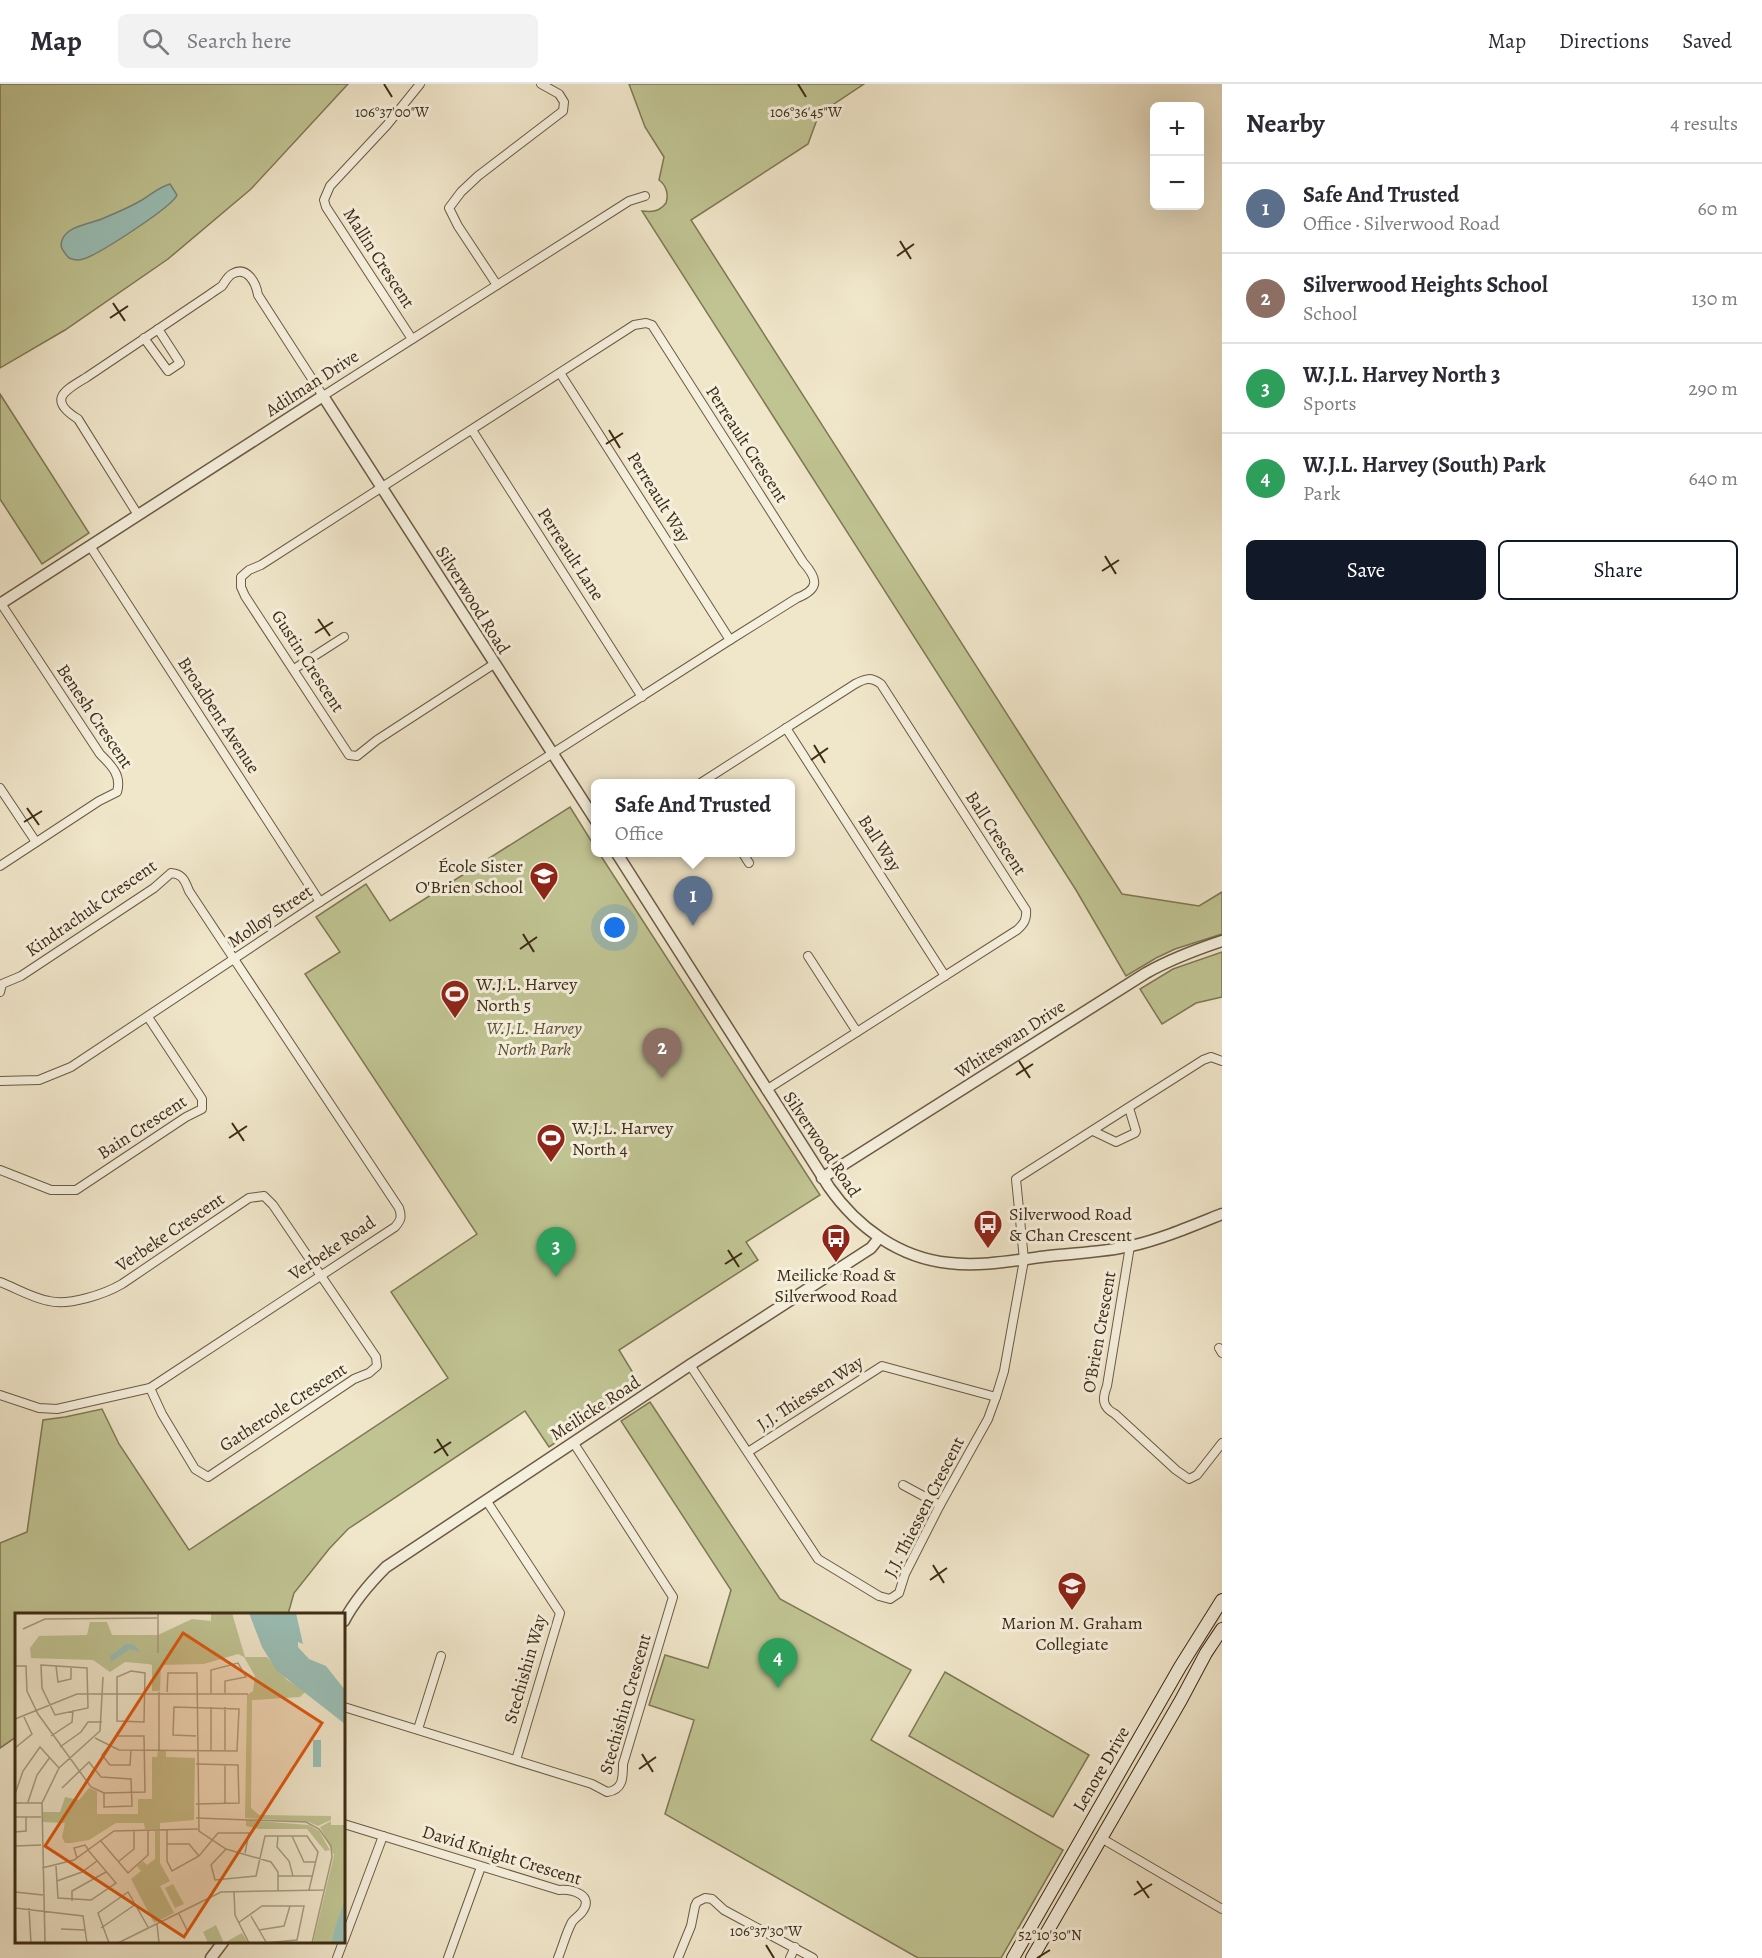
<!DOCTYPE html>
<meta charset="utf-8">
<style>
:root{--surface:#fff;--page:#f2f2f3;--text:#2b2b33;--muted:#7c7c81;--line:#e1e1e2;--accent:#111827}
body{margin:0;font-family:Alegreya,serif;background:var(--page);color:var(--text)}
.controls{position:absolute;right:18px;top:18px;display:grid;overflow:hidden;border-radius:9px;box-shadow:0 6px 24px #0002}
.controls button{width:54px;height:54px;display:grid;place-items:center;padding:0;border:0;border-bottom:2px solid var(--line);background:var(--surface);color:var(--text);font:30px sans-serif}
.you{position:absolute;left:615px;top:844px;width:21px;height:21px;margin:-15px;border:4px solid #fff;border-radius:50%;background:#1a73e8;box-shadow:0 0 0 9px #1a73e833}
.badge{display:grid;place-items:center;width:39px;height:39px;border-radius:50%;background:var(--accent);color:#fff;font-size:20px;font-weight:700}
.pin{position:absolute;translate:-50% -50px;filter:drop-shadow(0 2px 3px #0008)}
.pin::after{content:'';position:absolute;top:32px;width:21px;height:18px;background:inherit;clip-path:polygon(0 0,100% 0,50% 100%)}
.popup{position:absolute;left:591px;top:695px;width:204px;height:78px;box-sizing:border-box;display:grid;place-content:center;border-radius:9px;background:var(--surface);filter:drop-shadow(0 2px 4px #0005);font-size:20px;white-space:nowrap;color:var(--muted)}
.popup b{font-size:22px;color:var(--text)}
.popup::after{content:'';position:absolute;left:50%;top:100%;margin-left:-12px;border:12px solid transparent;border-top-color:var(--surface)}
.list{margin:0;padding:0;list-style:none}
h2{display:flex;justify-content:space-between;align-items:center;height:78px;margin:0;padding:0 24px;font-size:26px}
h2 small{font-size:20px;font-weight:400;color:var(--muted)}
.list li{display:grid;grid-template-columns:39px 1fr auto;gap:18px;align-items:center;box-sizing:border-box;height:90px;padding:0 24px;border-top:2px solid var(--line)}
.list b{display:block;font-size:22px;white-space:nowrap}
.list p{margin:0;font-size:20px;white-space:nowrap;color:var(--muted)}
.list em{font-size:20px;font-style:normal;color:var(--muted)}
.actions{display:flex;gap:12px;padding:18px 24px}
.actions a{flex:1;padding:14px 0;border:2px solid var(--accent);border-radius:9px;text-align:center;font-size:21px;color:var(--accent)}
.actions .main{background:var(--accent);color:#fff}
.icon{flex:none;width:33px;height:33px;fill:none;stroke:currentColor;stroke-width:2;stroke-linecap:round;stroke-linejoin:round}
.map{position:relative;flex:none;width:1222px;height:1874px;overflow:hidden}
header{display:flex;align-items:center;gap:36px;box-sizing:border-box;height:84px;padding:0 30px;background:var(--surface);border-bottom:2px solid var(--line)}
header strong{font-size:28px}
nav{display:flex;gap:33px;margin-inline-start:auto;font-size:21px}
.search{width:420px;height:54px;background:var(--page);display:flex;align-items:center;gap:15px;box-sizing:border-box;padding:0 21px;border-radius:9px;color:var(--muted);font-size:22px}
main{display:flex}
aside{flex:1;background:var(--surface)}
.map>svg:first-child{display:block}
</style>
<header>
<strong>Map</strong>
<div class="search"><svg class="icon" aria-label="search" viewBox="0 0 24 24"><circle cx="10" cy="10" r="6"/><path d="M15 15l6 6"/></svg>Search here</div>
<nav><a>Map</a><a>Directions</a><a>Saved</a></nav>
</header>
<main>
<div class="map">
<svg width="1222" height="1874" viewBox="0 0 1222 1874">
<rect width="100%" height="100%" fill="#f0e6ca"/>
<filter id="stains"><feTurbulence type="fractalNoise" baseFrequency=".00333" numOctaves="4"/><feColorMatrix values="0 0 0 0 .2 0 0 0 0 .09 0 0 0 0 .02 0 0 0 .5 -.17"/></filter>
<radialGradient id="worn" r=".72"><stop offset=".6" stop-color="#630" stop-opacity="0"/><stop offset="1" stop-color="#630" stop-opacity=".3"/></radialGradient>
<g fill="#c0c392" stroke="#7e7853" stroke-width="1.5">
<path d="M0 0H348L251 105 168 175 65 246 0 284Z"/>
<path d="M629 0H864L819 30 808 60 691 136 1122 810 1199 822 1222 808V850L1175 865 1156 874 1126 892 1076 806 642 127C652 128 659 128 666 119 669 110 666 101 659 96L664 73 645 43Z"/>
<path d="M0 310 89 449 42 480 0 415Z"/>
<path d="M570 723 595 763 596 768 599 769 820 1111 746 1158 758 1176 619 1266 641 1302 549 1363 525 1327 348 1445 329 1465 294 1509 288 1530H16V1653L0 1664V1459L27 1448 43 1336 65 1333 102 1325 119 1360 189 1466 448 1294 391 1208 477 1150 305 890 340 868 316 833 366 800 390 837Z"/>
<path d="M1222 868V913L1196 919 1162 940 1140 905 1173 885Z"/>
<path d="M650 1318 780 1515 911 1586 871 1656 1063 1766 1001 1874H918L665 1730 694 1636 649 1621 665 1571 708 1584 731 1506 621 1337Z"/>
<path d="M945 1588 1089 1671 1053 1733 909 1652Z"/>
</g>
<path fill="#9abfb7" stroke="#758476" stroke-width="1.5" d="M170 100 177 111C172 123 98 171 83 175 78 177 74 176 69 174 64 168 58 163 63 154 70 141 91 140 104 134 116 129 130 123 142 116 152 110 159 103 170 100Z"/>
<g fill="none" stroke-linecap="round" stroke-linejoin="round">
<g stroke="#6a5a42" stroke-width="10">
<g id="minor">
<path d="M497 201 458 142 449 124 461 108 478 92 563 27 564 18 559 10 541 0"/>
<path d="M144 254 168 287 180 279 158 245"/>
<path d="M412 255 326 123 324 116 330 102 387 41 420 0"/>
<path d="M560 289 730 556"/>
<path d="M472 346 642 613"/>
<path d="M138 431 78 335C46 315 66 306 87 293L209 211C213 208 218 205 222 202 225 198 227 193 232 190 247 181 256 199 258 211L323 312 629 117 645 112"/>
<path d="M90 462 320 818"/>
<path d="M0 518 100 670C111 681 122 691 117 708L99 717 0 782"/>
<path d="M294 585 344 553"/>
<path d="M786 644 945 892"/>
<path d="M699 700 855 600C866 594 871 593 881 600L1026 826C1027 835 1024 840 1017 846L766 1006"/>
<path d="M0 704 36 758"/>
<path d="M742 768 749 779"/>
<path d="M808 872 857 948"/>
<path d="M0 908 2 900 21 892 154 804 171 789C183 790 185 797 189 807L399 1124C402 1133 401 1136 395 1143L150 1304 57 1325 39 1324 0 1311"/>
<path d="M0 997 39 996 71 983 312 823 730 556 797 514C820 505 818 495 803 478L652 241 646 239 634 241 261 481 249 486 241 493V503L245 512 349 671 357 672 377 656 494 580"/>
<path d="M1093 1047 1116 1058 1135 1049 1136 1047 1129 1024"/>
<path d="M0 1086 51 1106H76L186 1033 202 1025V1015L148 933"/>
<path d="M1130 1162 1107 1302C1102 1315 1102 1323 1115 1330L1176 1386 1189 1395 1197 1391 1222 1359"/>
<path d="M0 1198C16 1204 32 1214 49 1217 69 1222 105 1210 122 1200L249 1114 264 1112 273 1121 376 1273 377 1282 369 1289 354 1295 208 1393 195 1385 162 1330 150 1304"/>
<path d="M1219 1264 1222 1269"/>
<path d="M690 1281 818 1475 879 1512 890 1515 899 1509 905 1490 940 1421 988 1335 996 1313 1004 1287 1024 1176 1016 1095 1203 976 1211 973 1222 977"/>
<path d="M748 1368 882 1282 996 1313"/>
<path d="M903 1401 940 1421"/>
<path d="M486 1416 560 1529 516 1676"/>
<path d="M344 1623 592 1700 607 1708C623 1706 623 1694 623 1680L673 1513 573 1358"/>
<path d="M418 1645 441 1572"/>
<path d="M344 1740 559 1806C572 1805 595 1811 582 1828 579 1832 575 1834 572 1838 566 1849 563 1862 558 1874"/>
<path d="M1101 1754 1222 1825"/>
<path d="M344 1856 383 1752"/>
<path d="M337 1874 343 1858"/>
<path d="M448 1874 481 1783"/>
<path d="M678 1874 691 1842 695 1822 697 1818 705 1814 712 1815 724 1826 813 1874"/>
<path d="M790 1874 795 1863"/>
</g>
</g>
<g stroke="#6a5a42" stroke-width="13">
<g id="tertiary">
<path d="M0 520 323 312 596 737"/>
<path d="M616 768 829 1103C857 1143 899 1174 949 1179 982 1183 1016 1176 1049 1172 1076 1169 1105 1168 1131 1162 1162 1155 1192 1142 1222 1130"/>
<path d="M822 1094 1146 889C1171 875 1195 866 1222 857"/>
<path d="M344 1537C355 1516 369 1500 386 1483L690 1281 871 1164 879 1154"/>
<path d="M211 1874 223 1858"/>
</g>
</g>
<g stroke="#3d2c14" stroke-width="14">
<g id="secondary">
<path d="M1013 1874 1180 1583 1222 1516"/>
<path d="M1032 1874 1181 1616 1206 1569 1222 1545"/>
</g>
</g>
<use href="#minor" stroke="#f5efdd" stroke-width="8"/>
<use href="#tertiary" stroke="#f5efdd" stroke-width="10"/>
<use href="#secondary" stroke="#f5efdd" stroke-width="12"/>
</g>
<path fill="none" stroke="#3d2c14" stroke-width="2" d="M384 0 392 13M798 0 806 13M900 157 911 175M897 172 914 160M113 219 125 237M110 234 128 222M609 346 620 364M606 360 623 349M1105 472 1116 490M1102 487 1119 476M318 535 330 552M315 549 333 538M814 661 825 679M811 676 828 664M27 724 39 741M24 738 42 727M523 850 534 868M520 865 537 853M1019 977 1030 994M1016 991 1033 980M232 1039 244 1057M229 1054 247 1042M728 1166 739 1183M725 1180 742 1169M437 1355 448 1372M434 1369 451 1358M933 1481 944 1499M930 1496 947 1484M642 1670 653 1688M639 1685 656 1673M1137 1797 1149 1814M1134 1811 1152 1800M766 1861 774 1874M1037 1874 1050 1866"/>
<defs>
<g id="school-pin" transform="scale(1.5)"><path d="M0 17L-7.5 6A9.5 9.5 0 1 1 7.5 6Z" fill="#8f2418" stroke="#f5efdd"/><path d="M0-5L7-2L0 1L-7-2ZM-4 1L0 2.5L4 1V4Q0 6-4 4Z" fill="#fff"/></g>
<g id="stadium-pin" transform="scale(1.5)"><path d="M0 17L-7.5 6A9.5 9.5 0 1 1 7.5 6Z" fill="#8f2418" stroke="#f5efdd"/><path d="M0-5a6.5 5 0 1 0 0 10a6.5 5 0 1 0 0-10ZM-3.5-1.8h7v3.6h-7Z" fill="#fff"/></g>
<g id="bus-pin" transform="scale(1.5)"><path d="M0 17L-7.5 6A9.5 9.5 0 1 1 7.5 6Z" fill="#8f2418" stroke="#f5efdd"/><path d="M-5-6H5V4H4V6H2V4H-2V6H-4V4H-5ZM-3.5-4V0h7V-4ZM-3.5 1.2v1.5H-2V1.2ZM2 1.2v1.5H3.5V1.2Z" fill="#fff"/></g>
</defs>
<g fill-rule="evenodd">
<use href="#school-pin" x="544" y="792"/>
<use href="#stadium-pin" x="455" y="910"/>
<use href="#stadium-pin" x="551" y="1054"/>
<use href="#bus-pin" x="988" y="1140"/>
<use href="#bus-pin" x="836" y="1154"/>
<use href="#school-pin" x="1072" y="1502"/>
</g>
<g text-anchor="middle" dominant-baseline="central" stroke-width="6" stroke-linejoin="round" paint-order="stroke">
<g font-size="18" fill="#3d2c14" stroke="#f5efdd">
<text transform="translate(379 174) rotate(57)">Mallin Crescent</text>
<text transform="translate(312 299) rotate(-33)">Adilman Drive</text>
<text transform="translate(747 360) rotate(57)">Perreault Crescent</text>
<text transform="translate(659 413) rotate(58)">Perreault Way</text>
<text transform="translate(571 470) rotate(57)">Perreault Lane</text>
<text transform="translate(473 516) rotate(58)">Silverwood Road</text>
<text transform="translate(308 577) rotate(57)">Gustin Crescent</text>
<text transform="translate(219 631) rotate(57)">Broadbent Avenue</text>
<text transform="translate(95 632) rotate(56)">Benesh Crescent</text>
<text transform="translate(996 749) rotate(57)">Ball Crescent</text>
<text transform="translate(880 759) rotate(57)">Ball Way</text>
<text transform="translate(91 824) rotate(-35)">Kindrachuk Crescent</text>
<text transform="translate(270 832) rotate(-34)">Molloy Street</text>
<text transform="translate(1010 955) rotate(-33)">Whiteswan Drive</text>
<text transform="translate(142 1043) rotate(-33)">Bain Crescent</text>
<text transform="translate(822 1060) rotate(56)">Silverwood Road</text>
<text transform="translate(170 1148) rotate(-34)">Verbeke Crescent</text>
<text transform="translate(332 1164) rotate(-34)">Verbeke Road</text>
<text transform="translate(1099 1248) rotate(-80)">O'Brien Crescent</text>
<text transform="translate(810 1309) rotate(-33)">J.J. Thiessen Way</text>
<text transform="translate(283 1323) rotate(-33)">Gathercole Crescent</text>
<text transform="translate(595 1324) rotate(-33)">Meilicke Road</text>
<text transform="translate(924 1423) rotate(-63)">J.J. Thiessen Crescent</text>
<text transform="translate(525 1585) rotate(-74)">Stechishin Way</text>
<text transform="translate(625 1620) rotate(-74)">Stechishin Crescent</text>
<text transform="translate(1101 1685) rotate(-60)">Lenore Drive</text>
<text transform="translate(502 1771) rotate(17)">David Knight Crescent</text>
</g>
<g font-size="18" fill="#3d2c14" stroke="#f5efdd" text-anchor="start">
<text x="523" y="782" text-anchor="end">École Sister<tspan x="523" dy="21">O'Brien School</tspan></text>
<text x="476" y="900">W.J.L. Harvey<tspan x="476" dy="21">North 5</tspan></text>
<text x="572" y="1044">W.J.L. Harvey<tspan x="572" dy="21">North 4</tspan></text>
<text x="1009" y="1130">Silverwood Road<tspan x="1009" dy="21">&amp; Chan Crescent</tspan></text>
<text x="836" y="1191" text-anchor="middle">Meilicke Road &amp;<tspan x="836" dy="21">Silverwood Road</tspan></text>
<text x="1072" y="1539" text-anchor="middle">Marion M. Graham<tspan x="1072" dy="21">Collegiate</tspan></text>
</g>
<g font-size="18" font-style="italic" fill="#5e5234" stroke="#f5efdd">
<text x="534" y="944">W.J.L. Harvey<tspan x="534" dy="21">North Park</tspan></text>
</g>
</g>
<g transform="translate(15 1529)">
<rect width="330" height="330" fill="#f0e6ca"/>
<path d="M196 0H217L230 44H252L272 67 291 78 285 84 237 87 236 195 244 202 316 203V207L303 213 294 209 230 205 232 82 238 78 240 63 229 44 223 41 189 51 146 52 145 78H137V52L133 51 110 49 95 59 78 47 16 45 15 35 24 23 72 22 75 9H92L97 22H143L177 6 196 8ZM143 138H151V144L180 145 179 207 145 210V216H130L129 210H101L74 227 56 230H50L47 224 50 210 27 209V199H45L50 184 64 187 74 175 82 178V201H123V186H137V144H142ZM231 207 294 212 304 218 315 237 310 238 292 216H244L231 213ZM316 208V212H330V289L319 330H298L319 242 305 214ZM140 218H145V250L155 268 145 273 159 300 139 310 116 266 126 258 122 253 128 248 132 252 140 246ZM158 271 169 291 160 295 150 275ZM201 312 209 330 227 320 233 330H193L188 319Z" fill="#c0c392"/>
<path d="M234 0H281L288 31 283 29V34L294 46 311 53 330 77V111L262 58 247 34ZM111 31H118L126 39 115 36 96 49 95 43ZM298 127H306V154H298ZM330 286V330H317L319 318Z" fill="#9abfb7"/>
<path fill="none" stroke="#a89c81" stroke-width="1.5" d="M143 0V40M8 16 30 6 142 5M26 52 72 55 73 95 40 102 27 75ZM0 53H11L12 78 23 101 76 174 89 180 130 179 129 123H102L87 142 95 152H115L116 137M41 53 43 69 56 66V54M116 58 130 60 129 109 102 108V64ZM152 79 153 60H182L184 218 211 236 256 249 263 259V278M196 80V57L223 50 231 64 210 68V80M0 106 62 81H233M36 123 57 109 58 97M80 125 104 137 222 138 224 96 159 94 158 122 181 123M45 134 66 119 73 109H87M0 135 17 121 9 104M144 137V79M196 137V94M210 137V94M47 175 74 149 86 164 116 166 117 193 89 194V180M0 181 8 158 25 134 44 155M13 189 22 162 35 144M0 190H27M181 191 224 190 223 152 181 151M210 191V152M0 204H26M181 205 291 209 304 216 316 233 317 244 297 330M152 217V248L157 258 184 243 203 220H234L230 240M0 219 11 218V204M263 223 262 234 274 248 278 263M277 223 289 249H300M85 227 113 260 133 242V217M152 231H174L184 243M0 233 26 232M211 236 196 252 200 267 241 263 250 223H292L303 239 294 277M62 245 59 235 70 232 73 236M103 249 119 236V217M41 253 43 285 76 287 101 270 73 237M27 255 59 247 99 218 183 216M263 263H297M42 268 67 259 82 248M219 278 220 302 234 330M0 279 28 282M57 288V278L91 259M0 295 68 303 72 330M14 295 16 330M164 301 173 319M236 303 251 329M0 304 1 330M223 310 247 293H289L282 327 249 330M142 311 144 330M86 315 121 291M46 316 70 317M244 317 269 313 275 293M30 330 27 190 44 155 85 118 88 64M94 330 83 300 113 279 133 314M103 330 206 279 310 277"/>
<path fill="#df570c" fill-opacity="0.15" stroke="#df570c" stroke-width="3" d="M168 20 307 110 169 324 30 233Z"/>
<rect width="330" height="330" fill="none" stroke="#3d2c14" stroke-width="3"/>
</g>
<g font-size="15" text-anchor="middle" fill="#3d2c14" stroke="#f5efdd" stroke-width="6" stroke-linejoin="round" paint-order="stroke">
<text x="392" y="33">106°37'00"W</text>
<text x="806" y="33">106°36'45"W</text>
<text x="766" y="1852">106°37'30"W</text>
<text x="1050" y="1856">52°10'30"N</text>
</g>
<rect width="100%" height="100%" filter="url(#stains)"/>
<rect width="100%" height="100%" fill="url(#worn)"/>
</svg>
<div class="controls">
<button>+</button>
<button>−</button>
</div>
<div class="you"></div>
<div class="pin badge" style="left:693px;top:842px;background:#5c6f8a">1</div>
<div class="popup"><b>Safe And Trusted</b>Office</div>
<div class="pin badge" style="left:662px;top:994px;background:#8d6e63">2</div>
<div class="pin badge" style="left:556px;top:1193px;background:#2e9e5b">3</div>
<div class="pin badge" style="left:778px;top:1604px;background:#2e9e5b">4</div>
</div>
<aside>
<h2>Nearby<small>4 results</small></h2>
<ul class="list">
<li><span class="badge" style="background:#5c6f8a">1</span><div><b>Safe And Trusted</b><p>Office · Silverwood Road</p></div><em>60 m</em></li>
<li><span class="badge" style="background:#8d6e63">2</span><div><b>Silverwood Heights School</b><p>School</p></div><em>130 m</em></li>
<li><span class="badge" style="background:#2e9e5b">3</span><div><b>W.J.L. Harvey North 3</b><p>Sports</p></div><em>290 m</em></li>
<li><span class="badge" style="background:#2e9e5b">4</span><div><b>W.J.L. Harvey (South) Park</b><p>Park</p></div><em>640 m</em></li>
</ul>
<div class="actions"><a class="main">Save</a><a>Share</a></div>
</aside>
</main>
